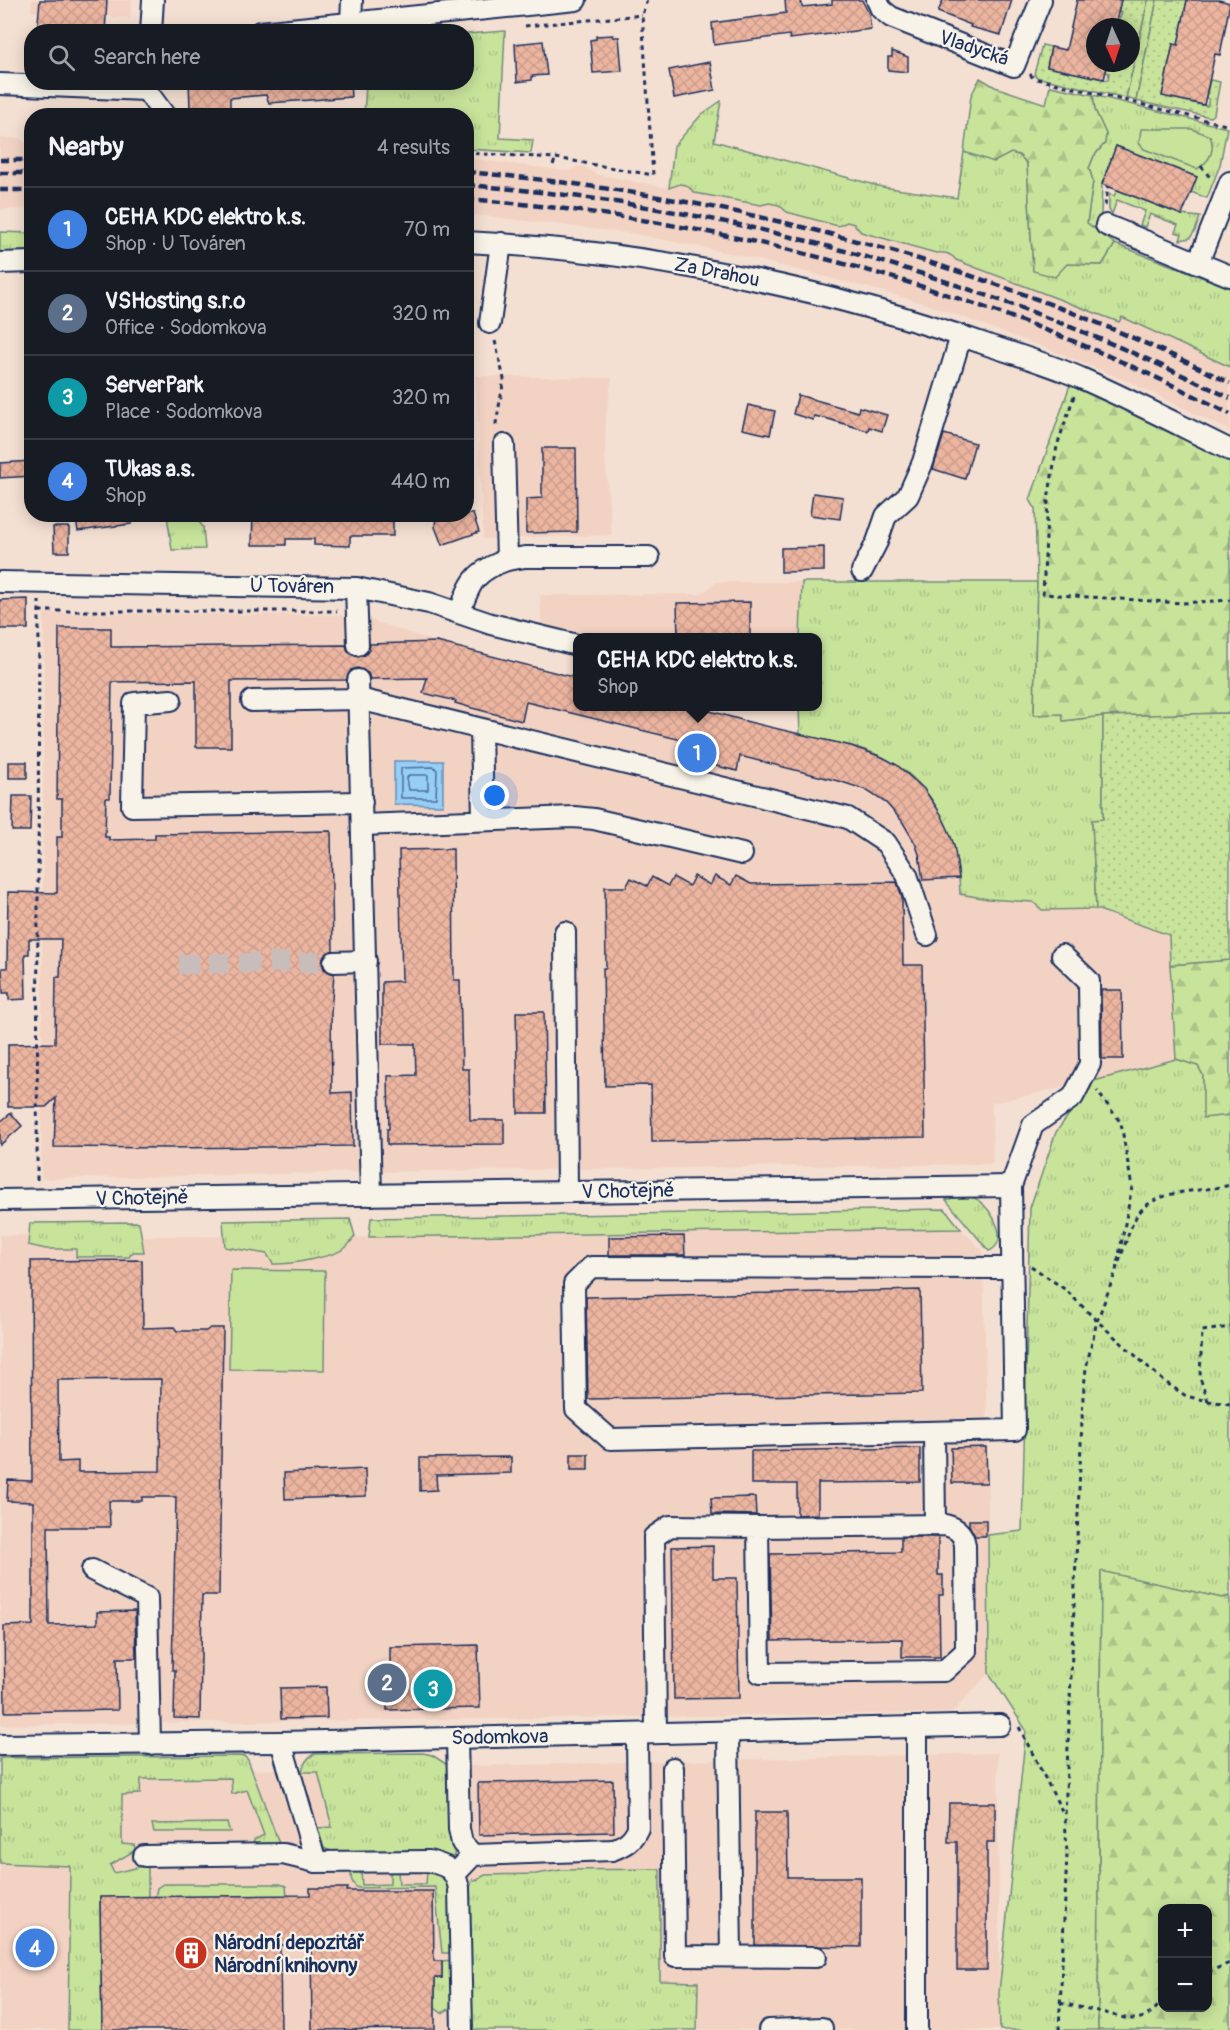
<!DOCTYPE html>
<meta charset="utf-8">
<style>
:root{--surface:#171b24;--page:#20242c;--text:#f1f3f6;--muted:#9ea1a6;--line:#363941;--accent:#2563eb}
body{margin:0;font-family:Pangolin,sans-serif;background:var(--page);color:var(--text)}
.controls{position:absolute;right:18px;bottom:18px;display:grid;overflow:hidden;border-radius:12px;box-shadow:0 3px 15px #0003}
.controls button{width:54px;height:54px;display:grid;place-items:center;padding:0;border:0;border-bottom:2px solid var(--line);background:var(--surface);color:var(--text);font:30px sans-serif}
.compass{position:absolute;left:1086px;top:18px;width:54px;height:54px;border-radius:50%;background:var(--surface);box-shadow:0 3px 15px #0003;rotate:177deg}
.you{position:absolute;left:495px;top:796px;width:21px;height:21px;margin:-15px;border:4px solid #fff;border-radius:50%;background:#1a73e8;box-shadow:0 0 0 9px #1a73e833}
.badge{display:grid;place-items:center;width:39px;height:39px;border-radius:50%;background:var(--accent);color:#fff;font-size:20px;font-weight:700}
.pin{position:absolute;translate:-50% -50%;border:3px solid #fff;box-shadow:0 2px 6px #0006}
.popup{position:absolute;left:573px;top:633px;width:249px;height:78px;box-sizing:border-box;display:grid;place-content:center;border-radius:12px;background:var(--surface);filter:drop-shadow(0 2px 4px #0005);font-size:20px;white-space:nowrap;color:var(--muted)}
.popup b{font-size:22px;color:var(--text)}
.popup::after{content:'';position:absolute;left:50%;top:100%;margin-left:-12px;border:12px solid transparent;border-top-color:var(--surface)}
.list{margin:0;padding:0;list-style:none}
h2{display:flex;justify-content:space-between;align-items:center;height:78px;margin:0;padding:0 24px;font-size:26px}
h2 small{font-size:20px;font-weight:400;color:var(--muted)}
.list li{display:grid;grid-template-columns:39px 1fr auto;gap:18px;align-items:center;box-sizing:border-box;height:84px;padding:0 24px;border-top:2px solid var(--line)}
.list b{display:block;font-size:22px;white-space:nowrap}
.list p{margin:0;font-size:20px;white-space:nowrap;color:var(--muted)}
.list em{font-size:20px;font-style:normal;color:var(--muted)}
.icon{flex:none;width:33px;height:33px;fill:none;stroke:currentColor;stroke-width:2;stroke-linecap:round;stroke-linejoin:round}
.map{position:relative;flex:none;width:1230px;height:2030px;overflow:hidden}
.search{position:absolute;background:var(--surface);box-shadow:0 3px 15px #0003;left:24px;top:24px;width:450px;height:66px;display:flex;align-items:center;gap:15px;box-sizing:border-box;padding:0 21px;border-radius:24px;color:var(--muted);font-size:22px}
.panel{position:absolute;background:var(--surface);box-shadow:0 3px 15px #0003;left:24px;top:108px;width:450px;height:414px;border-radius:24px}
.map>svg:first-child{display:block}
</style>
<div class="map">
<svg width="1230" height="2030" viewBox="0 0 1230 2030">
<defs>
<pattern id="grass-tufts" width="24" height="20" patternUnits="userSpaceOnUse" patternTransform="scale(1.5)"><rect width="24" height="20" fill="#c8e49b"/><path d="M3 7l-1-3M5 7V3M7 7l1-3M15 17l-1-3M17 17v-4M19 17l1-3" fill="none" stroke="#abc488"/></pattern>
<pattern id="forest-firs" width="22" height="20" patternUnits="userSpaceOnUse" patternTransform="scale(1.5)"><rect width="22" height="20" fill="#c8e49b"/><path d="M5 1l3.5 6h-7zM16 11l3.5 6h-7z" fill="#abc488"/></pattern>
<pattern id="garden-dots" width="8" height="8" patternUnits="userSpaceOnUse" patternTransform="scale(1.5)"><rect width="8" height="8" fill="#c8e49b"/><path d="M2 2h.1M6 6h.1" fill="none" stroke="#abc488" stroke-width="1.8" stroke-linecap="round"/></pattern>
<pattern id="building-cross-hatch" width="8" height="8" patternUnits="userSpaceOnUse" patternTransform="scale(1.5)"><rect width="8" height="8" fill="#ecb5a0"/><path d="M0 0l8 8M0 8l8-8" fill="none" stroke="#ca9c8c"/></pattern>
</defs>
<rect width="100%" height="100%" fill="#f4e0d2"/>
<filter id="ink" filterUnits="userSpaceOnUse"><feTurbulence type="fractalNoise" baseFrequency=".0167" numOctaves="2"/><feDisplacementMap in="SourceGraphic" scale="12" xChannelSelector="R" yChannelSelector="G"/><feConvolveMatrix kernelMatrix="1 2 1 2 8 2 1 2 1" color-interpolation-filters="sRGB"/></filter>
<g filter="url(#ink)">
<g fill="#f2d3c3">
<path d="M32 0H132L130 18 31 12Z"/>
<path d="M0 138H19L24 142H31V208L0 210Z"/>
<path d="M466 158 568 171 578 166 585 167 596 174 669 188 680 184 686 185 695 193 760 205 769 203 779 205 787 212 838 226 847 222 936 253 944 252 952 255 957 260 1119 322 1121 317 1230 367V431L1129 382 1043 347 929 305 873 289 734 254 634 234 467 214Z"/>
<path d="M476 376 612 378 606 418 605 455 612 535 483 539Z"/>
<path d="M716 582H802L800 637H598L541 624 540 595 701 594Z"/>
<path d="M44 613 357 615 436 642 577 678V706L692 707 867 750 897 765 910 775 932 799 941 814 954 844 958 861 960 894 988 899 1034 902 1042 910 1096 909 1169 935 1176 1059 1094 1081 992 1103 993 1164 371 1172 41 1179Z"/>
<path d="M961 1229 983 1251 988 1456 989 1673 952 1713 0 1725V1235L369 1237Z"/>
<path d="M998 1753 1000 2030H697L698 1982H660V1869L558 2030H0V1863L70 1865 77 1766 302 1770Z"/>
</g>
<g fill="url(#grass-tufts)" stroke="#728a7c" stroke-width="1.5">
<path d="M1148 0H1157L1136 101 1126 98Z"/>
<path d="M505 31 500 138 533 140 531 153 467 149 466 116 364 115 366 85 387 82H466L467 34Z"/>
<path d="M1093 95 1227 128 1220 165 1207 198 1191 192 1197 177 1116 146 1102 184 1101 216 1108 218 1102 234 1087 223 1093 181 1089 168 1094 156 1105 143 1106 134 1095 110Z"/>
<path d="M721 101 714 141 882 187 957 198 964 152 994 161 1011 153 1019 155 1027 164 1033 270 1067 264 1102 265 1115 244 1230 288V367L1122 317 1119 322 956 260C950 253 945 252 936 253L861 232 854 224 847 222 838 226 787 212 779 205 769 203 761 205 695 193 686 185 680 184 669 188 674 146 702 114Z"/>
<path d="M1117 190 1182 215 1200 217 1195 231 1190 238 1180 240 1182 234 1175 232 1178 225 1150 214 1145 227 1140 225 1145 211 1117 200 1112 214 1109 210V194L1114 196Z"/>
<path d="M0 232 31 233V251L0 252Z"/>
<path d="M167 515H194L203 527 205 549 172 550Z"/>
<path d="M802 582H1037L1034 715 1063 713 1064 721 1103 716V820L1092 821 1096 909 1042 910 1033 902 988 899 960 894C958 831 930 773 868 751 846 743 822 740 800 735L799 707 817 706V638L800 637Z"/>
<path d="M1176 1059 1198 1066 1203 1075 1204 1117 1230 1115V1596L1222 1598 1101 1572 1098 2030H1000L999 1993 1026 1730 989 1673 988 1535 1022 1531 1030 1208 1056 1132 1094 1081Z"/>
<path d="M959 1196C966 1196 972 1196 978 1200 992 1209 1011 1242 989 1251L946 1200Z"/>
<path d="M945 1209 961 1229 369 1237 371 1218Z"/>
<path d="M350 1219 355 1236C352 1240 349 1245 345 1248 333 1257 288 1265 273 1264L267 1254 225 1247 223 1221Z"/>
<path d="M139 1222 144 1252H133L129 1257H76V1249H46L28 1245 30 1223Z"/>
<path d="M423 1753 432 1755 449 1766 451 1843 455 1853 453 1857 431 1852H334L323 1848 316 1840V1828L332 1827 318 1772H302C303 1764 307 1758 314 1754Z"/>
<path d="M244 1756 248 1760 280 1846 253 1845 254 1840 264 1835 247 1790 232 1794 231 1778 141 1779 140 1794 122 1795V1844L134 1845 135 1848 134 1851 110 1865 114 1873 148 1865V1897L100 1898 102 2030H68L70 1866 0 1863V1758Z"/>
<path d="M227 1823 230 1832H154L152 1824Z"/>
<path d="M660 1869V1981L698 1982 697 2030H471L469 1890 473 1879 475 1881 485 1875 536 1874 561 1870Z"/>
<path d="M392 1870 398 1871 399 1884H426L427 1872 429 1870C438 1873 444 1876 448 1884 455 1898 452 1937 452 1953H442L435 1887 358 1888C351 1884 351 1878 351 1871H361L362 1885 390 1884V1872Z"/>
<path d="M163 1884H280L286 1886 287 1896 155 1897 157 1888Z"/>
<path d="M452 1960V2003L449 2009 442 2013 435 2008V1978H442V1961Z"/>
</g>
<g fill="url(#forest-firs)" stroke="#728a7c" stroke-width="1.5" fill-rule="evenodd">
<path d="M980 78 995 87 1046 104 1050 86 1093 95 1095 110 1106 134 1105 143 1094 156 1089 168 1093 181 1087 223 1115 244 1102 265 1067 264 1055 277 1033 271 1027 163 1019 155 1011 153 994 162 964 152 971 96Z"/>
<path d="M1071 382 1230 458V713L1103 716 1063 721 1062 714 1034 715 1037 582 1035 508 1030 500Z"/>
<path d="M1230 960V1115L1203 1118V1075L1198 1066 1176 1059 1170 965Z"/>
<path d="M1101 1571 1222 1598 1230 1596V2030H1098ZM1162 1908H1208V2008H1162Z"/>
</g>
<g fill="#c8e49b" stroke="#728a7c" stroke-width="1.5">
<path d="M1141 129H1192L1210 136C1216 151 1210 161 1197 169L1144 149 1139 143Z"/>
<path d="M231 1270 325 1271 324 1370 229 1369Z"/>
</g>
<g fill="url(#garden-dots)" stroke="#728a7c" stroke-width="1.5">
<path d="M1121 0H1148L1126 98 1036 77 1034 74 1042 45 1051 47 1047 67 1108 80 1109 73 1106 72 1108 63H1131V27H1115L1117 18H1120L1122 12 1118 11Z"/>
<path d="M1157 0H1187L1178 45 1173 44 1162 96 1207 106 1209 99 1206 98 1210 80 1220 82 1214 114 1210 117 1136 101Z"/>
<path d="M1230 713V960L1170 965 1169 935 1096 909 1092 820 1103 819V716Z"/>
</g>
<path fill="#96cef5" stroke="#658eb9" stroke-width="1.5" d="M394 761H443V805L394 804Z"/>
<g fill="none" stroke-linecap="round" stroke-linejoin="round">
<g stroke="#4c6f9a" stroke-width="1.5">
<path d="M434 767 437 770 436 798H401V768Z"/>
<path d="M409 775H428V790H409L407 778Z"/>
</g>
</g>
<g fill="url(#building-cross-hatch)" stroke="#1b2f5e" stroke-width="1.5" fill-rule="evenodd">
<path d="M40 0H107L105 32H37Z"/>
<path d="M785 0H801L802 7 832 4V0H862L869 14 871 29 790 39 789 35 714 45 712 23 786 13Z"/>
<path d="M943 0H1012L1001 35 970 27 971 25 938 12Z"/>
<path d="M1077 0H1121L1115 27H1095V63H1108L1104 79 1047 67 1051 47 1066 50Z"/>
<path d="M1187 0H1219L1230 3 1220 55 1215 54 1204 105 1162 96 1173 44 1178 45Z"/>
<path d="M613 35V37H619L622 71 593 73 590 40 596 39V36Z"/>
<path d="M543 41 547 75 532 76V80L517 82 515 44Z"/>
<path d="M892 51 908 57V72L888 70V57H892Z"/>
<path d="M710 62 715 90 674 98 669 70Z"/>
<path d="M189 82H350L351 97 269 103 266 95 230 98V108L204 110V106L190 108Z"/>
<path d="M1116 146 1197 177 1182 215 1102 184Z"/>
<path d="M798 395 858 412 859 407 887 415 882 431 869 427 868 431 828 419 814 416 813 420 793 414Z"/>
<path d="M748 405 775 411 770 435 742 429Z"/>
<path d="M944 434 975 443 965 479 933 469Z"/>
<path d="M542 448H576L577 532 526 533V499L542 498Z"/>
<path d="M32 461V476L0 478V463Z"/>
<path d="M813 493 843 497 840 519 810 515Z"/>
<path d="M75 514H131V524L78 531Z"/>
<path d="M253 514 314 516V514H332V518L370 519V514H393V536H350V546L314 545V539H286V545H252Z"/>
<path d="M436 514H473L479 532 442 545 435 527Z"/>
<path d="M53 527H69V552H54Z"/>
<path d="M824 547V571L781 572V548Z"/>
<path d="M28 599V629H0V600Z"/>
<path d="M750 602V638L678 636 677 603Z"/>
<path d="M59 628H111V647L346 645 348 652 358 657 365 655 369 650 370 644 437 642 577 678V706H692L749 722 851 746 882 757 897 765 924 789 941 814 948 829 954 845 959 878 923 880 919 854 915 843 902 821 886 803 866 790 842 782 740 756 737 771 704 763V766L686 761 690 742 526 702 522 721 472 708 455 703 456 701 423 693 427 678 370 679 368 673 358 668 351 670 346 680 231 681V747H196V681L112 682 110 798H106L105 837H109V840L155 839V834L331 831 333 950 324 956 322 963 324 969 334 974 331 1012 332 1093 352 1092 353 1146 167 1148 54 1147 56 1098 46 1107H8V1044L55 1043 56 977H60L61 939H29V954H25L26 999 9 1000V993H3L2 968H7L8 892 57 893V837H62V799H57Z"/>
<rect x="9" y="762" width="18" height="16"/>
<path d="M13 796H31L30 831H12Z"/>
<path d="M453 849 454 980H460L462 1069H469L470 1120H504V1144L390 1145 387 1144V1129H389L388 1076 416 1075 415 1044H382V982L402 981 399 850Z"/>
<path d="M694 876 710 885 715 876 731 885 736 876 751 884 897 882 902 897 903 965H922L925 1137 652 1142 651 1085 605 1086 603 968H606L605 887H626L631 878 647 886 652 877 668 886 673 877 689 886Z"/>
<path d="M1101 990H1122L1123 1059H1102Z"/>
<path d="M516 1012H544L546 1113H518Z"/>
<path d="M11 1113 22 1126 0 1145V1122Z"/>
<path d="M684 1236 685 1255H609V1237Z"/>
<path d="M142 1260 143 1328 174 1327 177 1331H206L210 1328H223L219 1595H202L200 1719 174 1718 175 1670H172L176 1497H142V1501H109L110 1527H48L49 1625 97 1624V1612L135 1611 136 1658H117L118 1710 5 1712 4 1626 33 1625V1502L7 1501 8 1480 32 1481 31 1261ZM161 1379 160 1471 78 1472V1461L59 1462 58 1380Z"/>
<path d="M920 1290 922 1393 588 1399 586 1297Z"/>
<path d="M986 1447 987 1483H952L951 1448Z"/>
<path d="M920 1448V1482L818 1483V1514L797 1515V1484H751V1451Z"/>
<rect x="571" y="1454" width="17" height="16"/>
<path d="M511 1457V1473L436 1475 437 1490 420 1491V1458Z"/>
<path d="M365 1469 366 1496 285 1499 284 1473Z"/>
<path d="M755 1497 756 1515 712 1514 711 1498Z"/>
<path d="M969 1520H986V1536H975L969 1525Z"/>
<path d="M901 1537H938V1575H943V1595H939L940 1657H902V1639L772 1641 770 1554 901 1552Z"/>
<path d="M713 1546V1578H737L739 1698 674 1699 672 1547Z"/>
<path d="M478 1645 480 1708 387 1710 386 1670H390V1647Z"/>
<path d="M326 1687 327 1718 281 1719 280 1688Z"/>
<path d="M613 1780 614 1832 479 1835 478 1783Z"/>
<path d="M949 1803H995V1842H987V1970H957V1842H948Z"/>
<path d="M755 1812H787L788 1877H861V1947L755 1945Z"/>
<path d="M310 1888H348L347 1891H433L434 1961H442V1978H435V2029L312 2030 311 1945H280L281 2030H102L100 1897 310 1895Z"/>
</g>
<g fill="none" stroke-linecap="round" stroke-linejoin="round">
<path stroke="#c9bdbb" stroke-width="20" stroke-dasharray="20 10" stroke-linecap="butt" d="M179 964 334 962"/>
<g stroke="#1b2f5e" stroke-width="24">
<g id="minor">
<path d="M877 0 881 9 891 17 1014 66 1041 0"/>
<path d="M351 22 352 0"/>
<path d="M151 32 153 0"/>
<path d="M260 32 576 0"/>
<path d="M0 84 146 90"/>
<path d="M146 90 165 116"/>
<path d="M1106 225 1230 276"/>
<path d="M466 242C645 251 816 285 985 344 1017 355 1052 365 1083 379 1133 401 1181 426 1230 450"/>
<path d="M0 263 32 262"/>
<path d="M1198 263 1230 182"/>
<path d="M490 323 501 243"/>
<path d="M504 445 507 560 525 557H649"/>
<path d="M862 571 877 542 886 516 908 496 923 462 961 336"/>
<path d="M0 582 356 588 429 603 491 624 577 645"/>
<path d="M356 588 358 645"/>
<path d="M460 612C470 582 475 571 507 560"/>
<path d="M358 680 371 1195"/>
<path d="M171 700 134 703 132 806 362 802"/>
<path d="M252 701 359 699 848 818 886 843 907 875 927 935"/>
<path d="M481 730 483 819"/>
<path d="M362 825 574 817 594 819 742 854"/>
<path d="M565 932 567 1192"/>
<path d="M334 962 366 961"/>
<path d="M1011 1186 1033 1125 1073 1097 1090 1064 1089 981 1062 955"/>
<path d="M0 1200 1011 1186 1015 1430 610 1439 576 1409 574 1284 591 1267 1012 1268"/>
<path d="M934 1432 935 1525"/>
<path d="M92 1570 147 1598 150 1744"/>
<path d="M728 1732 731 1956"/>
<path d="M656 1733 654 1537 670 1526 758 1527 945 1525C957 1528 963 1533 965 1545L966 1651 944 1671 760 1673 758 1527"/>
<path d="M457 1738 459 1829 462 1843 473 1855"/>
<path d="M281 1742 316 1862"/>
<path d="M0 1745 281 1742 1000 1725"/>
<path d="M673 1768 675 1956 816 1957"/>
<path d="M144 1856 283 1854 316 1862 429 1861C447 1866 454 1868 459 1888L462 2030"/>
<path d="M455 1874 473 1855 612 1850C625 1845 632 1841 638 1828L637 1734"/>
<path d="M769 2030 822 2028V2030"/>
<path d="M917 2030V1727"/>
</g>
</g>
<g stroke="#1b2f5e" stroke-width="3" stroke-dasharray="4.5 4.5" stroke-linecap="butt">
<path d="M525 26 642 15"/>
<path d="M1030 74 1033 78 1230 126"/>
<path d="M466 153 556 158 653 175 642 15 647 0"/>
<path d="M553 165 556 158"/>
<path d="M1201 166 1211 179"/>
<path d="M1105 206 1108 186"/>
<path d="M495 341 504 379 495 429"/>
<path d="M1074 396 1057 446 1048 500 1043 594 1182 603 1230 600"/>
<path d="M39 611H337"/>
<path d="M37 1180 39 601"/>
<path d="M1119 1262C1124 1249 1130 1225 1138 1214 1159 1187 1200 1193 1230 1185"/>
<path d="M1031 1266 1066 1290 1097 1321 1165 1382 1186 1396 1208 1401 1230 1404"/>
<path d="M1208 1401 1200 1378 1202 1331 1230 1327"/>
<path d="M1019 1727 1064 1815"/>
<path d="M1208 1972 1230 1963"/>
<path d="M1060 2003C1074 2006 1088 2009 1102 2012 1129 2019 1142 2027 1162 2001"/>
<path d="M1059 2030 1067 1854 1065 1816 1083 1397 1086 1368 1097 1321 1116 1271 1132 1187 1121 1123 1097 1091"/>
</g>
<use href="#minor" stroke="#f7f3e8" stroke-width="20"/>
<g stroke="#1b2f5e" stroke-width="4.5" stroke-dasharray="9 4.5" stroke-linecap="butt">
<path d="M0 160H32"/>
<path d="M466 172C732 195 991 264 1230 383"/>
<path d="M0 173H32"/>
<path d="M466 185C734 205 990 280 1230 398"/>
<path d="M0 190H32"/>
<path d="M466 199C730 219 995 291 1230 414"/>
</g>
</g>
</g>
<defs>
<g id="building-disc" transform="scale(1.725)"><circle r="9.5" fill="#c8321e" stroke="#f7f3e8"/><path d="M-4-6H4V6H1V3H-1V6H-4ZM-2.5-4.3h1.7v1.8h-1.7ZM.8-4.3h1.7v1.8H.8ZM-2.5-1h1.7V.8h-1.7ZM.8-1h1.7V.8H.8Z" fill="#fff"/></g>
</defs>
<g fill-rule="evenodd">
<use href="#building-disc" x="191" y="1953"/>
</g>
<g text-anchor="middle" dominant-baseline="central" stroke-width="4.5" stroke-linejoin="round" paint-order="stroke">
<g font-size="20" fill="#1b2f5e" stroke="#f7f3e8">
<text transform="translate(974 48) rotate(19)">Vladycká</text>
<text transform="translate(717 272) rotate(11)">Za Drahou</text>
<text transform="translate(292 586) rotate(1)">U Továren</text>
<text transform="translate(628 1191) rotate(-1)">V Chotejně</text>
<text transform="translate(142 1198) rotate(-1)">V Chotejně</text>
<text transform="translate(500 1737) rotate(-1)">Sodomkova</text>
</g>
<g font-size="20" font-weight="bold" fill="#1b2f5e" stroke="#f7f3e8" text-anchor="start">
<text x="214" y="1942">Národní depozitář<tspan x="214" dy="23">Národní knihovny</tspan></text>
</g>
</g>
</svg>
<div class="controls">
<button>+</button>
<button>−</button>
</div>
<svg class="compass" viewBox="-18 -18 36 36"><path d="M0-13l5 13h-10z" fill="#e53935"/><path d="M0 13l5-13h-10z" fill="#9ea1a6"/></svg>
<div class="you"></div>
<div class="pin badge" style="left:697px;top:753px;background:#3f7fe0">1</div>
<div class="popup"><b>CEHA KDC elektro k.s.</b>Shop</div>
<div class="pin badge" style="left:387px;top:1683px;background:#5c6f8a">2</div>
<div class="pin badge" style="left:433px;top:1689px;background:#0f9aa8">3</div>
<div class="pin badge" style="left:35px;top:1948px;background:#3f7fe0">4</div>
<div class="search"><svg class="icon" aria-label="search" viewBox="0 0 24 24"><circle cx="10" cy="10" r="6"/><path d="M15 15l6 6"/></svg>Search here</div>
<section class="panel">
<h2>Nearby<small>4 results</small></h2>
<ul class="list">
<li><span class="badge" style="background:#3f7fe0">1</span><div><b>CEHA KDC elektro k.s.</b><p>Shop · U Továren</p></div><em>70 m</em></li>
<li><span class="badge" style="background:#5c6f8a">2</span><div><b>VSHosting s.r.o</b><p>Office · Sodomkova</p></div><em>320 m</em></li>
<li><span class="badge" style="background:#0f9aa8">3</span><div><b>ServerPark</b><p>Place · Sodomkova</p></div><em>320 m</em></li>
<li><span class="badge" style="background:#3f7fe0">4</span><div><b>TUkas a.s.</b><p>Shop</p></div><em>440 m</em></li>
</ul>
</section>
</div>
